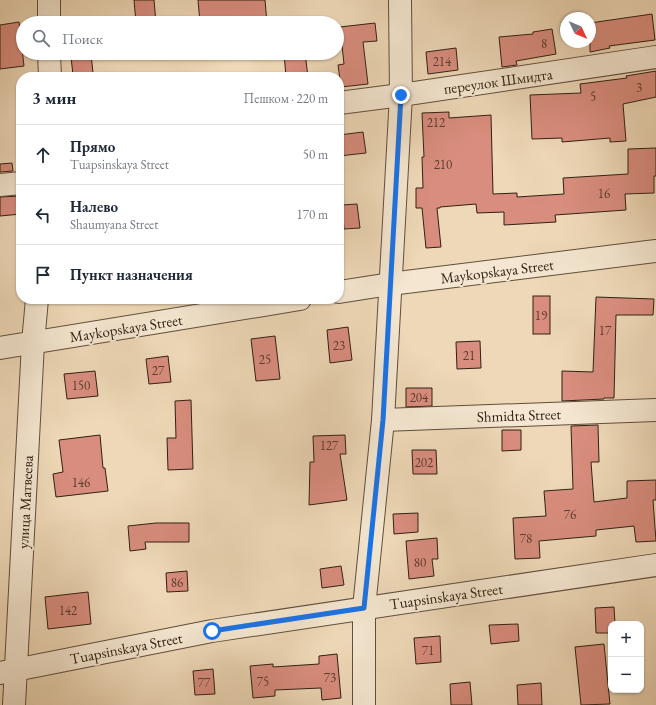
<!DOCTYPE html>
<html lang="ru">
<meta charset="utf-8">
<style>
:root{--surface:#fff;--page:#f2f2f3;--text:#1f2937;--muted:#747a83;--line:#e0e1e3}
body{margin:0;font-family:"EB Garamond",serif;background:var(--page);color:var(--text)}
.controls{position:absolute;right:12px;bottom:12px;display:grid;overflow:hidden;border-radius:8px;box-shadow:0 1px 3px #0004}
.controls button{width:36px;height:36px;display:grid;place-items:center;padding:0;border:0;border-bottom:1px solid var(--line);background:var(--surface);color:var(--text);font:20px sans-serif}
.compass{position:absolute;left:560px;top:12px;width:36px;height:36px;border-radius:50%;background:var(--surface);box-shadow:0 1px 3px #0004;rotate:134deg}
.stop{position:absolute;width:12px;height:12px;margin:-9px;border:3px solid #1a73e8;border-radius:50%;background:#fff}
.stop.end{background:#1a73e8;border-color:#fff;box-shadow:0 1px 4px #0008}
.list{margin:0;padding:0;list-style:none}
h2{display:flex;justify-content:space-between;align-items:center;height:52px;margin:0;padding:0 16px;font-size:17px}
h2 small{font-size:13px;font-weight:400;color:var(--muted)}
.list li{display:grid;grid-template-columns:26px 1fr auto;gap:12px;align-items:center;box-sizing:border-box;height:60px;padding:0 16px;border-top:1px solid var(--line)}
.list b{display:block;font-size:15px;white-space:nowrap}
.list p{margin:0;font-size:13px;white-space:nowrap;color:var(--muted)}
.list em{font-size:13px;font-style:normal;color:var(--muted)}
.icon{flex:none;width:22px;height:22px;fill:none;stroke:currentColor;stroke-width:2;stroke-linecap:round;stroke-linejoin:round}
.map{position:relative;flex:none;width:656px;height:705px;overflow:hidden}
.search{position:absolute;background:var(--surface);box-shadow:0 1px 3px #0004;left:16px;top:16px;width:328px;height:44px;display:flex;align-items:center;gap:10px;box-sizing:border-box;padding:0 14px;border-radius:22px;color:var(--muted);font-size:15px}
.panel{position:absolute;background:var(--surface);box-shadow:0 1px 3px #0004;left:16px;top:72px;width:328px;height:232px;border-radius:16px}
.map>svg:first-child{display:block}
</style>
<div class="map">
<svg width="656" height="705" viewBox="0 0 656 705">
<rect width="100%" height="100%" fill="#eed8b7"/>
<filter id="stains"><feTurbulence type="fractalNoise" baseFrequency=".005" numOctaves="4"/><feColorMatrix values="0 0 0 0 .2 0 0 0 0 .09 0 0 0 0 .02 0 0 0 .5 -.17"/></filter>
<radialGradient id="worn" r=".72"><stop offset=".6" stop-color="#630" stop-opacity="0"/><stop offset="1" stop-color="#630" stop-opacity=".3"/></radialGradient>
<g fill="#d98d7e" stroke="#312013">
<path d="M134 0H154L156 23H136Z"/>
<path d="M198 0H265L267 23H200Z"/>
<path d="M652 14 655 40 609 46 610 48 590 52V23Z"/>
<path d="M19 22 24 66 0 69V25Z"/>
<path d="M375 23 377 41 363 42 368 84 341 87 338 65 344 64 340 27Z"/>
<path d="M552 29 556 54 516 61 517 65 502 67 499 37 533 34V32Z"/>
<path d="M456 48 458 70 428 74 426 52Z"/>
<path d="M284 53H305L308 77H286Z"/>
<path d="M91 54 93 73 73 75 71 57Z"/>
<path d="M656 71V97L623 104 626 141 610 142V138L562 142V138L532 139 530 95 581 93 580 84 627 78 626 76Z"/>
<path d="M449 112V118L491 115 493 194 517 193V197L564 194 563 178 628 174V149L656 148V176H654V193L625 194 626 210 555 215 556 222 504 225V212L477 213 476 204 440 207V208H437L441 247 426 248 422 208H416V188H423L422 157H424L422 113Z"/>
<path d="M363 132 366 153 339 156V135Z"/>
<path d="M12 163 13 171 0 172V164Z"/>
<path d="M21 196V214L0 216V197Z"/>
<path d="M357 204 360 228 344 229 342 205Z"/>
<rect x="533" y="296" width="17" height="38"/>
<path d="M596 297 654 299 653 315H616L614 398H604V399L562 401V371L593 372Z"/>
<path d="M348 327 352 360 330 363 327 330Z"/>
<path d="M275 336 280 379 256 381 251 339Z"/>
<path d="M480 341 481 368 457 369 456 342Z"/>
<path d="M168 356 171 382 149 384 146 359Z"/>
<path d="M95 371 98 396 67 399 64 374Z"/>
<path d="M406 388H432V406L406 407Z"/>
<path d="M191 400 193 469 168 470 167 438H176L175 401Z"/>
<path d="M598 425 599 462H591L594 502 627 498V481L656 480V500H653L656 541 636 542 634 526 596 530V536L539 541 540 558 515 559 513 518 546 516 544 491 573 489 571 426Z"/>
<path d="M502 430H521V450L502 451Z"/>
<path d="M100 435 103 468H105L108 491 56 497 53 474 63 472 59 440Z"/>
<path d="M345 435 346 454H340L347 500 309 505 310 462H314L313 436Z"/>
<path d="M412 450H436L437 474H413Z"/>
<path d="M418 513V532L394 534 393 514Z"/>
<path d="M156 523H189V542H145L146 549 130 551 128 526Z"/>
<path d="M437 538 438 559H432L434 576 409 579 406 541Z"/>
<path d="M341 566 344 585 322 588 320 569Z"/>
<path d="M187 571 188 591 167 592 166 573Z"/>
<path d="M88 592 91 624 48 629 45 597Z"/>
<path d="M614 607 615 624H611V633H596L595 608Z"/>
<path d="M518 624 519 641 491 644 489 625Z"/>
<path d="M440 636 441 662 416 664 414 638Z"/>
<path d="M604 644 610 704 581 705 575 647Z"/>
<path d="M337 654 341 698 322 700 321 688 275 690V696L253 698 250 666 273 664V667L319 664V656Z"/>
<path d="M213 669 215 694 195 695 193 671Z"/>
<path d="M470 682 472 705H451L450 684Z"/>
<path d="M541 683 542 705H518L517 685Z"/>
</g>
<g fill="none" stroke-linecap="round" stroke-linejoin="round">
<g stroke="#604e3c" stroke-width="24">
<g id="minor">
<path d="M49 0V23"/>
<path d="M49 53 50 77"/>
<path d="M339 103 401 95 656 57"/>
<path d="M0 185 21 183"/>
<path d="M339 292 390 284 656 251"/>
<path d="M0 348 300 299"/>
<path d="M383 420 656 410"/>
<path d="M0 673 212 631 656 565"/>
<path d="M14 705 33 343 37 299"/>
<path d="M364 705V608L383 420 401 95 400 0"/>
</g>
</g>
<use href="#minor" stroke="#f4e6d0" stroke-width="22"/>
</g>
<g fill="none" stroke-linecap="round" stroke-linejoin="round">
<path stroke="#1a73e8" stroke-width="5" d="M212 631 364 608 383 420 401 95"/>
</g>
<g text-anchor="middle" dominant-baseline="central" stroke-width="4" stroke-linejoin="round" paint-order="stroke">
<g font-size="13" fill="#5b3b2e">
<text x="544" y="43">8</text>
<text x="442" y="61">214</text>
<text x="639" y="87">3</text>
<text x="593" y="96">5</text>
<text x="436" y="122">212</text>
<text x="443" y="164">210</text>
<text x="604" y="193">16</text>
<text x="541" y="315">19</text>
<text x="605" y="330">17</text>
<text x="339" y="345">23</text>
<text x="469" y="355">21</text>
<text x="265" y="359">25</text>
<text x="158" y="370">27</text>
<text x="81" y="385">150</text>
<text x="419" y="397">204</text>
<text x="329" y="445">127</text>
<text x="424" y="462">202</text>
<text x="81" y="482">146</text>
<text x="570" y="514">76</text>
<text x="526" y="538">78</text>
<text x="420" y="562">80</text>
<text x="177" y="582">86</text>
<text x="68" y="610">142</text>
<text x="428" y="650">71</text>
<text x="330" y="677">73</text>
<text x="263" y="681">75</text>
<text x="204" y="682">77</text>
</g>
<g font-size="15" fill="#312013" stroke="#f4e6d0">
<text transform="translate(498 81) rotate(-8)">переулок Шмидта</text>
<text transform="translate(497 271) rotate(-7)">Maykopskaya Street</text>
<text transform="translate(126 328) rotate(-9)">Maykopskaya Street</text>
<text transform="translate(519 415) rotate(-2)">Shmidta Street</text>
<text transform="translate(25 502) rotate(-87)">улица Матвеева</text>
<text transform="translate(446 596) rotate(-8)">Tuapsinskaya Street</text>
<text transform="translate(126 648) rotate(-11)">Tuapsinskaya Street</text>
</g>
</g>
<rect width="100%" height="100%" filter="url(#stains)"/>
<rect width="100%" height="100%" fill="url(#worn)"/>
</svg>
<div class="controls">
<button>+</button>
<button>−</button>
</div>
<svg class="compass" viewBox="-18 -18 36 36"><path d="M0-13l5 13h-10z" fill="#e53935"/><path d="M0 13l5-13h-10z" fill="#747a83"/></svg>
<div class="stop" style="left:212px;top:631px"></div>
<div class="stop end" style="left:401px;top:95px"></div>
<div class="search"><svg class="icon" aria-label="search" viewBox="0 0 24 24"><circle cx="10" cy="10" r="6"/><path d="M15 15l6 6"/></svg>Поиск</div>
<section class="panel">
<h2>3 мин<small>Пешком · 220 m</small></h2>
<ul class="list">
<li><svg class="icon" aria-label="ahead" viewBox="0 0 24 24"><path d="M12 20V5M6 11l6-6 6 6"/></svg><div><b>Прямо</b><p>Tuapsinskaya Street</p></div><em>50 m</em></li>
<li><svg class="icon" aria-label="left" viewBox="0 0 24 24"><path d="M17 20v-9H6M10 6l-5 5 5 5"/></svg><div><b>Налево</b><p>Shaumyana Street</p></div><em>170 m</em></li>
<li><svg class="icon" aria-label="arrive" viewBox="0 0 24 24"><path d="M6 21V4h12l-3 4 3 4H6"/></svg><div><b>Пункт назначения</b></div></li>
</ul>
</section>
</div>
